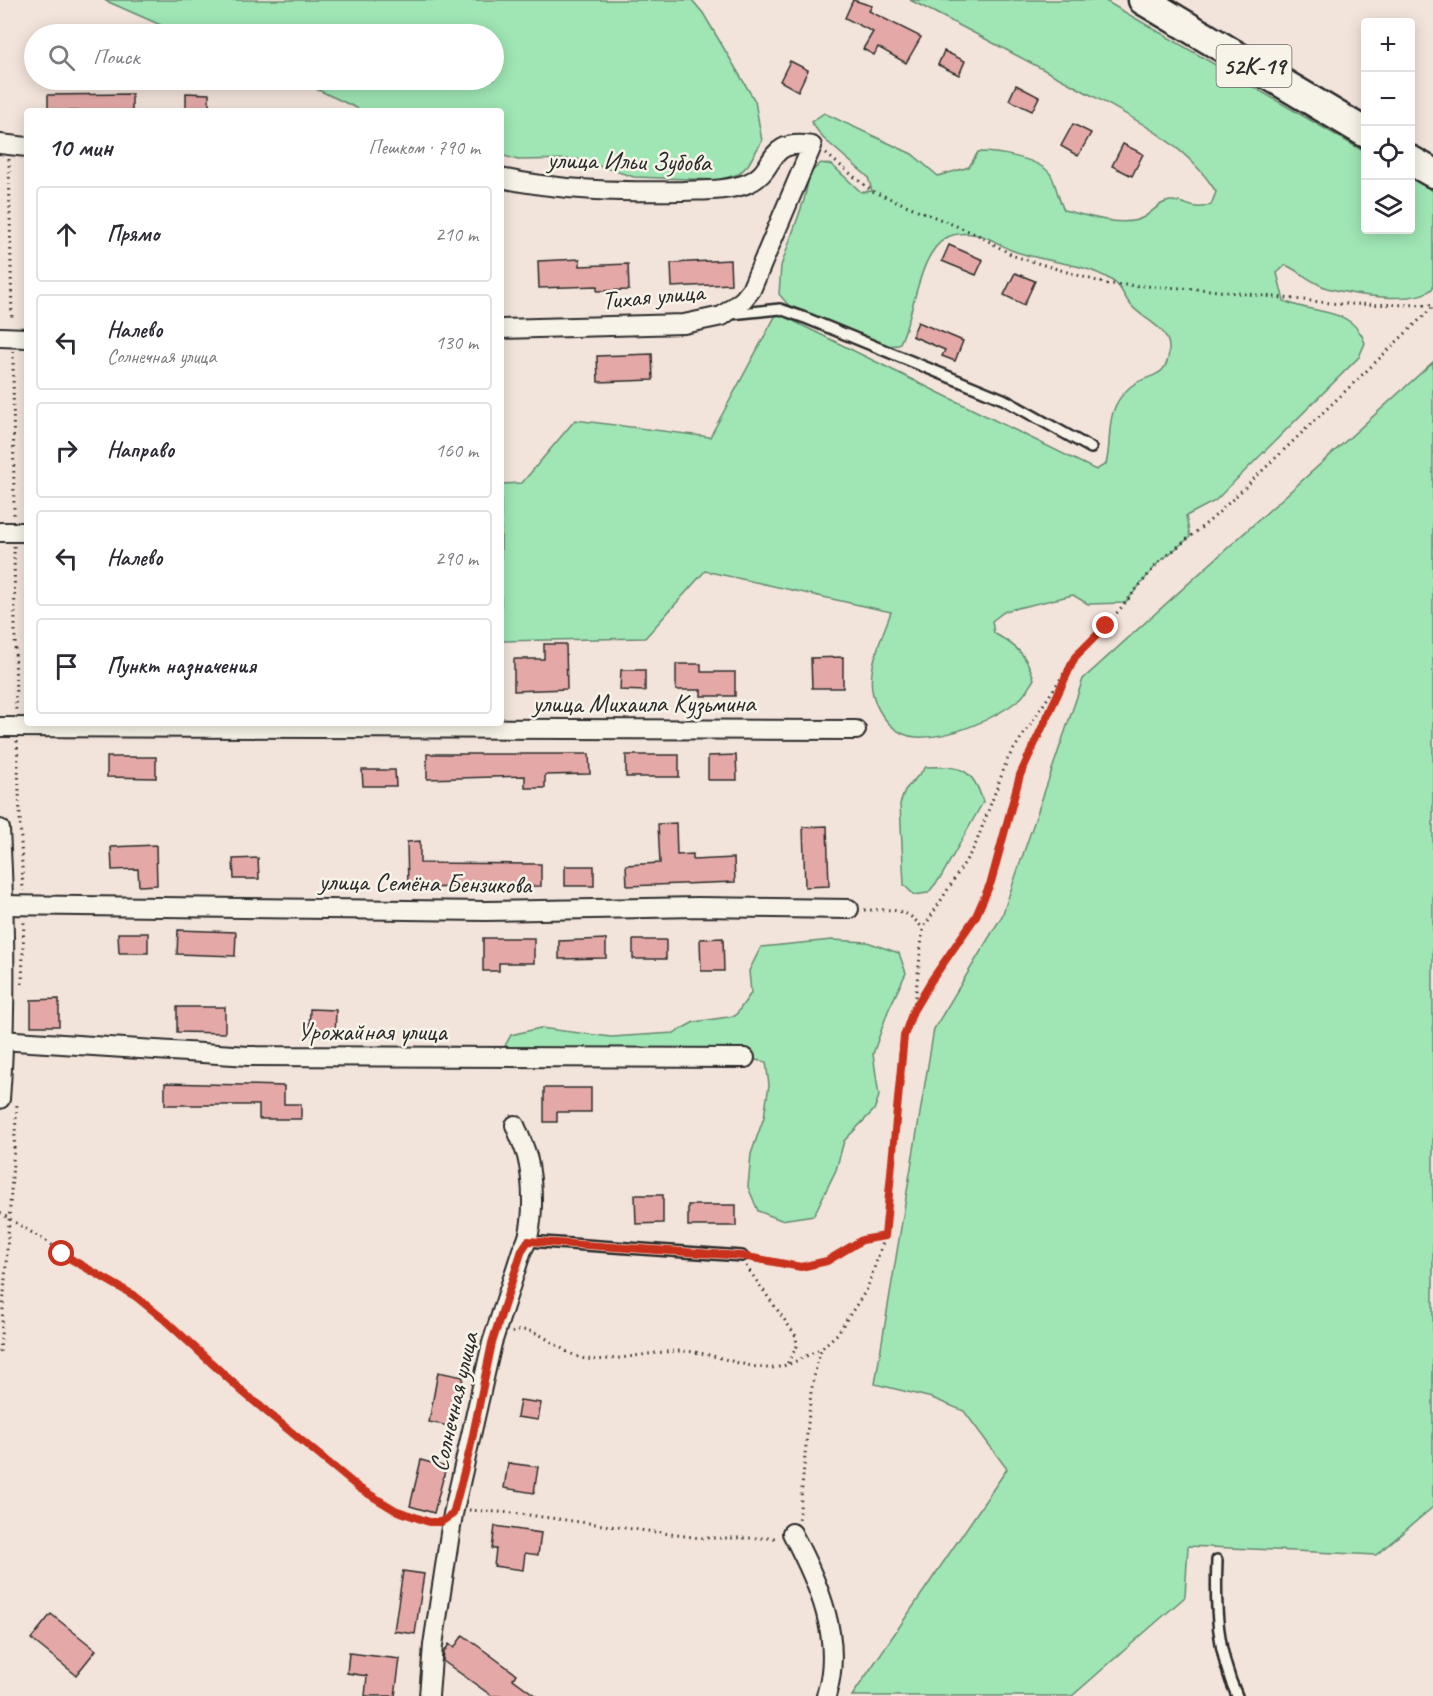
<!DOCTYPE html>
<html lang="ru">
<meta charset="utf-8">
<style>
:root{--surface:#fff;--page:#f2f2f3;--text:#2b2b33;--muted:#7c7c81;--line:#e1e1e2}
body{margin:0;font-family:Caveat,sans-serif;background:var(--page);color:var(--text)}
.controls{position:absolute;right:18px;top:18px;display:grid;overflow:hidden;border-radius:6px;box-shadow:0 3px 15px #0003}
.controls button{width:54px;height:54px;display:grid;place-items:center;padding:0;border:0;border-bottom:2px solid var(--line);background:var(--surface);color:var(--text);font:30px sans-serif}
.stop{position:absolute;width:18px;height:18px;margin:-14px;border:4px solid #c8321e;border-radius:50%;background:#fff}
.stop.end{background:#c8321e;border-color:#fff;box-shadow:0 2px 6px #0008}
.list{margin:0;padding:0;list-style:none}
h2{display:flex;justify-content:space-between;align-items:center;height:78px;margin:0;padding:0 24px;font-size:26px}
h2 small{font-size:20px;font-weight:400;color:var(--muted)}
.list li{display:grid;grid-template-columns:39px 1fr auto;gap:18px;align-items:center;box-sizing:border-box;height:96px;margin:0 12px 12px;padding:0 12px;border:2px solid var(--line);border-radius:6px}
.list b{display:block;font-size:22px;white-space:nowrap}
.list p{margin:0;font-size:20px;white-space:nowrap;color:var(--muted)}
.list em{font-size:20px;font-style:normal;color:var(--muted)}
.icon{flex:none;width:33px;height:33px;fill:none;stroke:currentColor;stroke-width:2;stroke-linecap:round;stroke-linejoin:round}
.map{position:relative;flex:none;width:1433px;height:1696px;overflow:hidden}
.search{position:absolute;background:var(--surface);box-shadow:0 3px 15px #0003;left:24px;top:24px;width:480px;height:66px;display:flex;align-items:center;gap:15px;box-sizing:border-box;padding:0 21px;border-radius:33px;color:var(--muted);font-size:22px}
.panel{position:absolute;background:var(--surface);box-shadow:0 3px 15px #0003;left:24px;top:108px;width:480px;height:618px;border-radius:6px}
.map>svg:first-child{display:block}
</style>
<div class="map">
<svg width="1433" height="1696" viewBox="0 0 1433 1696">
<rect width="100%" height="100%" fill="#f3e4db"/>
<filter id="ink" filterUnits="userSpaceOnUse"><feTurbulence type="fractalNoise" baseFrequency=".0167" numOctaves="2"/><feDisplacementMap in="SourceGraphic" scale="12" xChannelSelector="R" yChannelSelector="G"/><feConvolveMatrix kernelMatrix="1 2 1 2 8 2 1 2 1" color-interpolation-filters="sRGB"/></filter>
<g filter="url(#ink)">
<g fill="#9fe6b4" stroke="#658870" stroke-width="1.5">
<path d="M104 0H692L703 13 755 101 762 141 748 165 739 174 718 180 634 177 577 159 518 160 501 155V111H363L297 80H494V34H181Z"/>
<path d="M910 0H1104L1365 152 1366 230H1410L1411 178 1433 191V288C1415 306 1350 294 1327 288 1312 283 1300 272 1286 265L1277 273 1284 301C1314 315 1353 306 1365 343L1359 357 1215 501 1186 516 1190 537 1158 563 1125 603 1088 604 1073 595 1005 611 992 621 994 633C1016 646 1026 653 1034 679 1030 685 1026 693 1021 698 995 719 950 739 916 737 894 736 878 714 873 695 866 669 883 635 891 612L705 571 645 638 501 641V484L522 483 575 420 710 437 777 313 1096 470 1106 464C1113 438 1103 411 1129 388 1146 372 1167 382 1169 351 1171 327 1142 320 1130 304 1123 296 1122 286 1111 280 1080 261 1044 263 1011 250 1000 245 990 237 978 235 968 233 955 233 946 238 917 255 915 316 899 345L885 346 871 341 789 306 779 294 781 266 804 200 810 173 821 163 832 165 861 192 872 191 868 177 823 138 811 122 824 113 912 154 938 176 969 167 978 152C997 152 1040 158 1051 175 1056 184 1058 199 1064 210 1083 215 1124 228 1142 218 1153 213 1157 203 1170 201 1180 200 1187 206 1197 207 1201 208 1207 206 1211 205L1216 192C1186 142 1127 115 1078 88 1022 58 967 29 910 0Z"/>
<path d="M1433 362V1507L1376 1555 1188 1546 1185 1597 1072 1696H852L1007 1469 964 1411 932 1398 875 1384 934 1029 1002 916 1083 679Z"/>
<path d="M926 767C960 766 973 767 983 802L941 877 928 893 914 895 904 885 900 804 905 790Z"/>
<path d="M832 940 867 942 899 953 906 973 888 1011 873 1054 879 1096 874 1110 844 1141 836 1170 814 1215 781 1220 758 1211 748 1187 751 1154 764 1117 769 1085 766 1062 745 1058 530 1057 505 1046 511 1035 540 1028 611 1037 674 1033 694 1022 735 1016 751 993 749 971 761 947Z"/>
</g>
<g fill="#e4a9a7" stroke="#2b2b2b" stroke-width="1.5">
<path d="M853 0 872 6 869 11 921 37 906 63 878 47 874 55 863 49 873 32 845 18Z"/>
<path d="M944 51 965 61 959 75 938 65Z"/>
<path d="M790 61 808 70 798 91 780 81Z"/>
<path d="M1016 85 1039 97 1032 111 1009 100Z"/>
<path d="M186 93 209 94V111H186Z"/>
<path d="M132 94V111H48V95Z"/>
<path d="M1073 124 1091 133 1078 156 1061 146Z"/>
<path d="M1123 144 1143 154 1132 176 1112 166Z"/>
<path d="M949 245 983 260 976 275 942 261Z"/>
<path d="M580 259V266L628 264 629 290 597 291V286L539 288 538 261Z"/>
<path d="M730 260 731 284 672 287 671 263Z"/>
<path d="M1015 273 1035 281 1024 305 1004 295Z"/>
<path d="M918 322 963 341 955 361 942 356 945 350 912 336Z"/>
<path d="M652 354 653 380 598 382 597 356Z"/>
<path d="M544 644H566L567 689 514 691V659H544Z"/>
<path d="M843 657V688H812L811 658Z"/>
<path d="M676 664H701V672H735V696H701V690H676Z"/>
<path d="M621 670H645V691L620 690Z"/>
<path d="M427 754H589L590 774 545 775V788H525V776L427 779Z"/>
<rect x="626" y="755" width="53" height="22"/>
<path d="M736 755 737 780H708V756Z"/>
<path d="M107 757H156V778L107 777Z"/>
<path d="M362 770H395L396 786H363Z"/>
<path d="M676 823 677 855 693 854V860L734 858 735 882 627 886 626 865 660 863 658 824Z"/>
<path d="M827 826 829 886 805 887 803 827Z"/>
<path d="M420 841V863L541 864V886L408 888 407 842Z"/>
<path d="M156 845 157 885 139 886 138 869 112 870 111 847Z"/>
<path d="M258 858 259 879H234L233 859Z"/>
<rect x="565" y="866" width="29" height="20"/>
<path d="M178 930 236 932 235 956 177 954Z"/>
<path d="M118 933H148V953H119Z"/>
<path d="M483 938H534V963H499V971H483Z"/>
<path d="M723 938 724 971H701L700 939Z"/>
<path d="M606 939V958L559 959V941Z"/>
<rect x="633" y="940" width="33" height="19"/>
<path d="M59 999V1026H31V1000Z"/>
<path d="M177 1007H225V1033L177 1032Z"/>
<path d="M310 1009 336 1010 335 1036 309 1035Z"/>
<path d="M165 1083 284 1086V1104H301V1119H259V1105H165Z"/>
<path d="M544 1088H591V1112H557V1122H544Z"/>
<path d="M635 1195H663V1223L636 1224Z"/>
<rect x="688" y="1205" width="48" height="21"/>
<path d="M438 1372 463 1377 454 1427 429 1422Z"/>
<path d="M520 1400 541 1403 538 1420 517 1417Z"/>
<path d="M421 1460 446 1467 434 1513 410 1506Z"/>
<path d="M508 1463 538 1467 534 1493 504 1488Z"/>
<path d="M495 1526 541 1533 538 1555 525 1553 523 1570 494 1566 496 1549H492Z"/>
<path d="M403 1571 424 1574 415 1634 394 1631Z"/>
<path d="M51 1614 96 1650 76 1675 31 1639Z"/>
<path d="M463 1635 516 1674 513 1679 536 1696H492L443 1661 444 1652 449 1644 454 1648Z"/>
<path d="M349 1653 400 1659 395 1696H365L367 1676 347 1673Z"/>
</g>
<g fill="none" stroke-linecap="round" stroke-linejoin="round">
<g stroke="#2b2b2b" stroke-width="14">
<g id="service">
<path d="M731 314 780 309 808 319 1003 399 1091 448"/>
<path d="M528 1241 742 1256"/>
<path d="M1217 1560C1215 1607 1217 1652 1237 1696"/>
</g>
</g>
<g stroke="#2b2b2b" stroke-width="22">
<g id="minor">
<path d="M0 144 27 147"/>
<path d="M501 178C560 191 623 192 683 191 704 190 726 191 746 184 779 172 763 138 812 146L751 290 743 300 722 316 684 324 501 329"/>
<path d="M0 337 27 338"/>
<path d="M0 532H27"/>
<path d="M0 727 856 730"/>
<path d="M0 829C5 919 7 1009 0 1099"/>
<path d="M0 905 486 911 698 907 849 909"/>
<path d="M0 1040 249 1056 745 1058"/>
<path d="M792 1533C818 1582 844 1639 826 1696"/>
<path d="M429 1696 433 1645 453 1514 492 1343 522 1250C536 1230 533 1180 527 1156 524 1146 519 1135 515 1125"/>
</g>
</g>
<g stroke="#2b2b2b" stroke-width="33">
<g id="primary">
<path d="M1143 0 1366 133"/>
<path d="M1410 160 1433 173"/>
</g>
</g>
<g stroke="#2b2b2b" stroke-width="3" stroke-dasharray="1.5 4.5" stroke-linecap="butt">
<path d="M826 154 872 191 978 235 1014 256 1107 284 1200 289 1340 304 1433 305"/>
<path d="M9 159 12 321"/>
<path d="M13 351 14 516"/>
<path d="M14 546 16 711"/>
<path d="M17 741 23 891"/>
<path d="M864 910C890 910 906 906 923 929"/>
<path d="M22 984 24 921"/>
<path d="M914 1009 923 929 975 846 1008 758 1069 666"/>
<path d="M0 1213 135 1296 359 1488 395 1510 435 1522"/>
<path d="M754 1259 783 1265 810 1267 827 1261 862 1240 885 1236"/>
<path d="M746 1266 796 1336 797 1346 787 1364"/>
<path d="M512 1333C535 1320 560 1355 586 1359 612 1362 650 1352 677 1351 708 1350 736 1366 767 1368 786 1369 805 1356 822 1348"/>
<path d="M0 1352 17 1104"/>
<path d="M469 1510 513 1513 700 1538H778"/>
<path d="M799 1519 811 1392 817 1363 822 1348 837 1334 867 1289 885 1236 904 1036 913 1011 931 981 977 916 991 882 1020 775 1075 657 1106 626 1158 563 1213 518 1433 307"/>
<path d="M0 1691 3 1696"/>
</g>
<use href="#service" stroke="#f7f3e8" stroke-width="9"/>
<use href="#minor" stroke="#f7f3e8" stroke-width="18"/>
<use href="#primary" stroke="#f7f3e8" stroke-width="28"/>
</g>
</g>
<g fill="none" stroke-linecap="round" stroke-linejoin="round" filter="url(#ink)">
<path stroke="#c8321e" stroke-width="8" d="M62 1254 135 1296 166 1321 244 1393 359 1488 395 1510 429 1522H441L453 1514 470 1449 492 1343 522 1250 528 1241 742 1256 801 1267 827 1261 862 1240 885 1236 904 1036 913 1011 931 981 976 916 991 882 1020 775 1075 657 1106 626"/>
</g>
<g text-anchor="middle" dominant-baseline="central" stroke-width="5" stroke-linejoin="round" paint-order="stroke">
<rect fill="#f7f3e8" stroke="#686764" stroke-width="1.5" x="1216.5" y="45" width="75" height="42" rx="4.5"/>
<g font-size="24" font-weight="bold" fill="#2b2b2b">
<text x="1254" y="66">52К-19</text>
</g>
<g font-size="26" fill="#2b2b2b" stroke="#f7f3e8">
<text transform="translate(629 161) rotate(1)">улица Ильи Зубова</text>
<text transform="translate(653 296) rotate(-5)">Тихая улица</text>
<text x="644" y="703">улица Михаила Кузьмина</text>
<text transform="translate(425 883) rotate(1)">улица Семёна Бензикова</text>
<text x="372" y="1031">Урожайная улица</text>
<text transform="translate(454 1402) rotate(-77)">Солнечная улица</text>
</g>
</g>
</svg>
<div class="controls">
<button>+</button>
<button>−</button>
<button><svg class="icon" aria-label="locate" viewBox="0 0 24 24"><circle cx="12" cy="12" r="6"/><path d="M12 2v4M12 18v4M2 12h4M18 12h4"/></svg></button>
<button><svg class="icon" aria-label="layers" viewBox="0 0 24 24"><path d="M12 4l9 5-9 5-9-5zM3 14l9 5 9-5"/></svg></button>
</div>
<div class="stop" style="left:62px;top:1254px"></div>
<div class="stop end" style="left:1106px;top:626px"></div>
<div class="search"><svg class="icon" aria-label="search" viewBox="0 0 24 24"><circle cx="10" cy="10" r="6"/><path d="M15 15l6 6"/></svg>Поиск</div>
<section class="panel">
<h2>10 мин<small>Пешком · 790 m</small></h2>
<ul class="list">
<li><svg class="icon" aria-label="ahead" viewBox="0 0 24 24"><path d="M12 20V5M6 11l6-6 6 6"/></svg><div><b>Прямо</b></div><em>210 m</em></li>
<li><svg class="icon" aria-label="left" viewBox="0 0 24 24"><path d="M17 20v-9H6M10 6l-5 5 5 5"/></svg><div><b>Налево</b><p>Солнечная улица</p></div><em>130 m</em></li>
<li><svg class="icon" aria-label="right" viewBox="0 0 24 24"><path d="M7 20v-9h11M14 6l5 5-5 5"/></svg><div><b>Направо</b></div><em>160 m</em></li>
<li><svg class="icon" aria-label="left" viewBox="0 0 24 24"><path d="M17 20v-9H6M10 6l-5 5 5 5"/></svg><div><b>Налево</b></div><em>290 m</em></li>
<li><svg class="icon" aria-label="arrive" viewBox="0 0 24 24"><path d="M6 21V4h12l-3 4 3 4H6"/></svg><div><b>Пункт назначения</b></div></li>
</ul>
</section>
</div>
